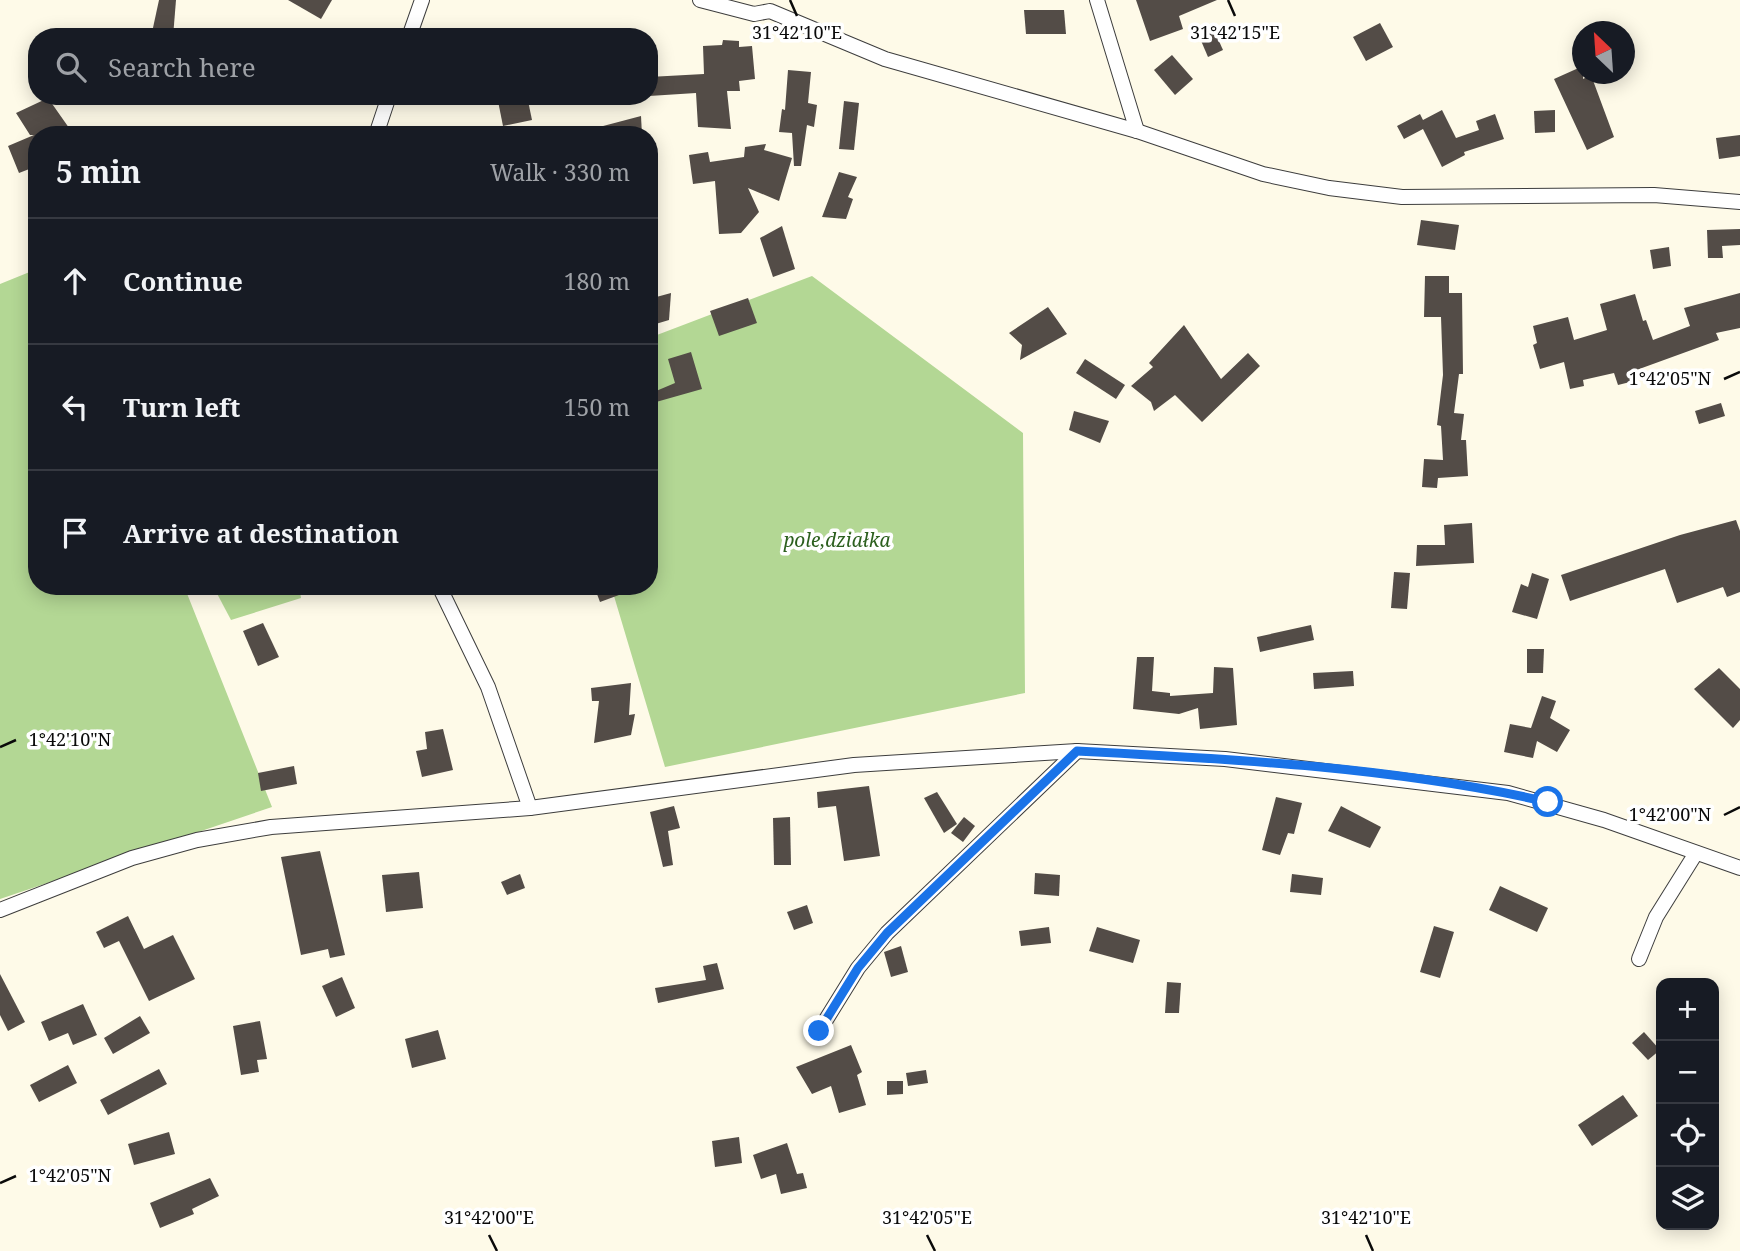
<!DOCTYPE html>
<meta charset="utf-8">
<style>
:root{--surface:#171b24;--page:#242831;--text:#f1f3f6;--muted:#9ea1a6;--line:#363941}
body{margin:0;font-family:"Noto Serif",serif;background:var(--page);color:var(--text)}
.controls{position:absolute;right:21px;bottom:21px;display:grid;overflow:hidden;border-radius:14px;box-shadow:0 4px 18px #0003}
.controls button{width:63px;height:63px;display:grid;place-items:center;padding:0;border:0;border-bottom:2px solid var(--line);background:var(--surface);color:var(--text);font:35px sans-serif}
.compass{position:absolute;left:1572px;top:21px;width:63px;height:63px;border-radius:50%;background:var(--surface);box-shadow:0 4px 18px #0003;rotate:335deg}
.stop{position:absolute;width:21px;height:21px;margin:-16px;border:5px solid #1a73e8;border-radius:50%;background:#fff}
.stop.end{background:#1a73e8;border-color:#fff;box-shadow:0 2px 7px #0008}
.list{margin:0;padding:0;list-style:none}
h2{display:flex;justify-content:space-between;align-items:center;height:91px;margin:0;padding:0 28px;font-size:30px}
h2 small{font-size:23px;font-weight:400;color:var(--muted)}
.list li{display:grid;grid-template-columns:46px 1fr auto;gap:21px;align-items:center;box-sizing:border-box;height:126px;padding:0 28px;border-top:2px solid var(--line)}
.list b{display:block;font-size:26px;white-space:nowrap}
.list em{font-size:23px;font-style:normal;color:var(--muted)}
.icon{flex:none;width:38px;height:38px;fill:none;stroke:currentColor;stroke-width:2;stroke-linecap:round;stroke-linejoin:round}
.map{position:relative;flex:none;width:1740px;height:1251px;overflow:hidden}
.search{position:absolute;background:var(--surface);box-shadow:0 4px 18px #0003;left:28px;top:28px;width:630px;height:77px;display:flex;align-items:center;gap:18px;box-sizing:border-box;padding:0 24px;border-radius:28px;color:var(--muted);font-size:26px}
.panel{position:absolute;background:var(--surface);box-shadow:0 4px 18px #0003;left:28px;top:126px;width:630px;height:469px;border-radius:28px}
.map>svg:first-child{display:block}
</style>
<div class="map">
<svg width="1740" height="1251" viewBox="0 0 1740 1251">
<rect width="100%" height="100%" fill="#fefae8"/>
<g fill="#b3d794">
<path d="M37 269V586H184L272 807 0 899V284Z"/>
<path d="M812 276 1023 433 1025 693 665 767 611 586H649V338Z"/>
<path d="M213 586H299L301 598 231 620Z"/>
</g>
<g fill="#534c47">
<path d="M159 0H176L173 37H151Z"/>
<path d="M288 0H332L321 19Z"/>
<path d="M1136 0H1217L1179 16 1183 29 1150 41Z"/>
<path d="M1024 10H1064L1066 34H1026Z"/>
<path d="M1380 23 1393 47 1366 61 1353 37Z"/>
<path d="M1214 30 1223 50 1208 57 1199 36Z"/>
<path d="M723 40 739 41V47L752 46 755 79 739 81 740 91H727L731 129 698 127 696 93 649 96V77L704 74 703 46 722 45Z"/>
<path d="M1172 55 1193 79 1175 95 1154 70Z"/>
<path d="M1583 66V79L1591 75 1614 137 1587 150 1554 79Z"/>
<path d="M788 70 811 72 808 103 817 105 814 127 807 125 801 166H794L792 133 779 132 782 109 785 110Z"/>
<path d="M497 96H527L532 120 503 126Z"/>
<path d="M48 98 74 135H37V166L19 173 8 146 34 135H30L16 113Z"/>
<path d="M844 101 859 103 854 150 839 149Z"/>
<path d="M1442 110 1456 138 1479 130 1476 121 1495 114 1504 139 1464 152 1465 155 1442 167 1423 129 1404 139 1397 126 1420 114 1423 120Z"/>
<path d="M1555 110V132L1535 133 1534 111Z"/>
<path d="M641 116 642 135H588V130Z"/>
<path d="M1740 135V156L1719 159 1716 138Z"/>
<path d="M766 144 764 150 792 158 779 201 748 188 759 212 741 233 719 234 715 181 693 184 689 155 708 152 710 162 744 157 745 147Z"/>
<path d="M839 172 857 177 848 197 853 199 846 219 822 217Z"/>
<path d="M1421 220 1459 225 1455 250 1417 245Z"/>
<path d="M782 226 795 269 773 277 760 238Z"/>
<path d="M1740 229V245L1722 246 1723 258H1708L1707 230Z"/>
<path d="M1669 247 1671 266 1653 269 1650 250Z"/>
<path d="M1425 276H1449V293H1462L1463 374H1459L1454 413 1464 414 1461 440H1466L1468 476 1438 478 1437 488 1422 487 1424 459 1443 460 1441 426 1437 425 1443 375 1441 317H1424Z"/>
<path d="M671 293 669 320 649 326V299Z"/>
<path d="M1740 293V328L1716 333 1719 340 1631 372 1634 381 1618 385 1614 373 1583 380 1584 386 1570 389 1564 362 1540 369 1533 345 1537 343 1533 326 1568 317 1574 340 1607 330 1600 304 1635 294 1643 321 1646 320 1653 340 1690 326 1684 308Z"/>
<path d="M748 298 757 323 719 336 710 311Z"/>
<path d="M1048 307 1067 334 1020 360 1022 345 1009 333Z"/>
<path d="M1184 325 1221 379 1248 353 1260 366 1202 422 1175 395 1154 411 1151 402 1131 386 1153 367 1149 363Z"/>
<path d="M691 352 702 389 649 404V394L675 383 668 359Z"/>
<path d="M1085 359 1125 385 1116 399 1076 373Z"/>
<path d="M1721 403 1725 416 1699 424 1695 411Z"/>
<path d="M1074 411 1109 421 1100 443 1069 430Z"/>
<path d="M1736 520 1740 531V592L1727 597 1723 587 1677 603 1665 569 1570 601 1561 575 1680 535Z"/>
<path d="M1472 523 1474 563 1416 566 1417 545H1445L1444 525Z"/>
<path d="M1394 572 1410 573 1407 609 1391 608Z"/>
<path d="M1532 573 1549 579 1537 619 1512 612 1521 584 1528 587Z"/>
<path d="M594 586H638V588L600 602Z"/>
<path d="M263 623 279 657 258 666 243 631Z"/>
<path d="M1311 625 1314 640 1260 652 1257 637Z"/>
<path d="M1527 649H1544L1543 673H1527Z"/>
<path d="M1137 657H1154L1152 691 1170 693V696L1213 693 1214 667 1233 668 1237 725 1200 729 1198 708 1179 714 1133 709Z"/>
<path d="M1719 668 1740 689V720L1733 728 1694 689Z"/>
<path d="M1353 671 1354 686 1314 689 1313 673Z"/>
<path d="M631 683 629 715 635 714 631 735 594 743 599 701H592L591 688Z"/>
<path d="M1542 696 1556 701 1550 718 1570 730 1557 752 1537 741 1533 758 1504 752 1510 724 1531 728Z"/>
<path d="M443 729 453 770 422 777 416 751 427 749 425 732Z"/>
<path d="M294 766 297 784 261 791 258 773Z"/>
<path d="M869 786 880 856 844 861 836 806 818 808 817 792Z"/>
<path d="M937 792 957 824 944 833 924 798Z"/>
<path d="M1276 797 1302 803 1294 834 1288 833 1280 855 1262 850Z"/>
<path d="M674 806 680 828 668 831 673 865 663 867 650 812Z"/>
<path d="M1341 806 1381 827 1370 848 1328 831Z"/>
<path d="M790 817 791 865H774L773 818Z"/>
<path d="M964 817 975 826 963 842 951 833Z"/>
<path d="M320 851 345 955 330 958 328 949 301 955 281 857Z"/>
<path d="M419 872 423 908 386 912 382 875Z"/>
<path d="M1035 873 1060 875 1059 896 1034 894Z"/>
<path d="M520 874 525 888 507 895 501 882Z"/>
<path d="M1292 874 1323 878 1321 895 1290 892Z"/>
<path d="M1500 886 1548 908 1537 932 1489 910Z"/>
<path d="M807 905 813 923 794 930 787 912Z"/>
<path d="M128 916 144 949 173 935 195 979 149 1001 119 941 104 948 96 932Z"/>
<path d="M1434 926 1454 932 1440 978 1420 972Z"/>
<path d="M1049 927 1051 943 1021 946 1019 931Z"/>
<path d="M1097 927 1140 940 1133 963 1089 951Z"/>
<path d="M901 946 908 972 891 977 884 952Z"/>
<path d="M717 963 724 989 658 1003 655 988 706 980 703 966Z"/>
<path d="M0 974 25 1022 8 1031 0 1015Z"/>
<path d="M342 977 355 1008 336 1017 322 986Z"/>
<path d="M1167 982 1181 983 1179 1013H1165Z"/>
<path d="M83 1004 97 1035 73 1045 68 1033 49 1041 41 1022Z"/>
<path d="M140 1016 150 1033 113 1054 104 1038Z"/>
<path d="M260 1021 267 1059 257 1060 259 1072 241 1075 233 1026Z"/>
<path d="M438 1030 446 1059 412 1068 405 1039Z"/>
<path d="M1644 1032 1660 1050 1648 1060 1632 1043Z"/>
<path d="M851 1045 862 1072 857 1075 866 1105 839 1113 831 1086 812 1094 796 1067Z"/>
<path d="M68 1065 77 1083 39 1102 30 1085Z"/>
<path d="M159 1069 167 1084 108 1115 100 1100Z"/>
<path d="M926 1070 928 1083 908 1086 906 1073Z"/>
<path d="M887 1081H903V1094L887 1095Z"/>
<path d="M1623 1095 1638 1116 1592 1146 1578 1125Z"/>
<path d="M169 1132 175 1154 134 1165 128 1144Z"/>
<path d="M739 1137 742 1163 715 1167 712 1141Z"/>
<path d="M787 1143 797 1174 803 1173 807 1188 781 1194 776 1174 761 1179 753 1155Z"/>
<path d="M210 1178 219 1196 192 1209 194 1214 160 1228 150 1203Z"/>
</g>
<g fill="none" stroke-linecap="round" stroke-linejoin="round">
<g stroke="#3d3d3d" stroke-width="16">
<g id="minor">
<path d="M700 0 754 14 770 11 885 59 1137 131 1263 174 1329 188 1402 197 1654 195 1740 202"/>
<path d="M1097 0 1137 131"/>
<path d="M409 37 422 0"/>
<path d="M376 135 389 96"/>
<path d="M439 586 488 687 530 808"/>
<path d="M0 910 132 858 197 840 271 827 530 808 854 765 1077 751 1225 759 1508 793 1604 820 1740 868"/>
<path d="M1639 959 1656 917 1696 853"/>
<path d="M819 1031 858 968 887 933 1077 751"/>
</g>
</g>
<use href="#minor" stroke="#fff" stroke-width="14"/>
</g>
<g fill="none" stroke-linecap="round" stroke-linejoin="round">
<path stroke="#1a73e8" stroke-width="9" d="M819 1031 858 968 887 933 1077 751C1233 759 1394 767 1548 802"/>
</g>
<path fill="none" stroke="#0a0a0a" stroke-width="2.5" d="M790 0 797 16M1228 0 1235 16M1724 379 1740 372M0 747 16 740M1724 815 1740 807M0 1183 16 1176M489 1235 497 1251M927 1235 935 1251M1366 1235 1373 1251"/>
<g text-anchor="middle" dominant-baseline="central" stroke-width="7" stroke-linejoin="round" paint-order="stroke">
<g font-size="19" font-style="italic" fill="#2c5f1e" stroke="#fff">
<text x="837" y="540">pole,działka</text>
</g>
</g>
<g font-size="18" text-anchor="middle" fill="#0a0a0a" stroke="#fff" stroke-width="7" stroke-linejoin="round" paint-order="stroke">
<text x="797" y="39">31°42'10"E</text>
<text x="1235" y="39">31°42'15"E</text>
<text x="1670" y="385">1°42'05"N</text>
<text x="70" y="746">1°42'10"N</text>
<text x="1670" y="821">1°42'00"N</text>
<text x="70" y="1182">1°42'05"N</text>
<text x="489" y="1224">31°42'00"E</text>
<text x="927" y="1224">31°42'05"E</text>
<text x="1366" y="1224">31°42'10"E</text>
</g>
</svg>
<div class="controls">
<button>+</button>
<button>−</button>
<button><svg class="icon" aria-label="locate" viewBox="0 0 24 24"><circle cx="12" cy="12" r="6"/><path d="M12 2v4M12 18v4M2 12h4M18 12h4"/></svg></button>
<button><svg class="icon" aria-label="layers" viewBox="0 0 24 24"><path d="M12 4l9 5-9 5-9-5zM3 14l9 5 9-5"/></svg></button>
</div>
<svg class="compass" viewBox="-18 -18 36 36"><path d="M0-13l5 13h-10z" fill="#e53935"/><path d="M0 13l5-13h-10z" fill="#9ea1a6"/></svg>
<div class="stop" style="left:1548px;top:802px"></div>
<div class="stop end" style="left:819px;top:1031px"></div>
<div class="search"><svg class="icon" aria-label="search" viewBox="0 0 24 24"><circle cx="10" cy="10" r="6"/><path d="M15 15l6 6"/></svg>Search here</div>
<section class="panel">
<h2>5 min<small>Walk · 330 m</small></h2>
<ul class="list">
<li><svg class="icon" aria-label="ahead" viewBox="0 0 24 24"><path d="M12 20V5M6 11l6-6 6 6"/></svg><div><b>Continue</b></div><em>180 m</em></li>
<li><svg class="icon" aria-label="left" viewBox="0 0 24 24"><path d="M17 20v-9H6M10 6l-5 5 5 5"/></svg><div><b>Turn left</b></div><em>150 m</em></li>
<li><svg class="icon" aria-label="arrive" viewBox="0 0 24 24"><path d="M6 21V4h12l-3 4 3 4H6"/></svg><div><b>Arrive at destination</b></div></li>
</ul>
</section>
</div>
